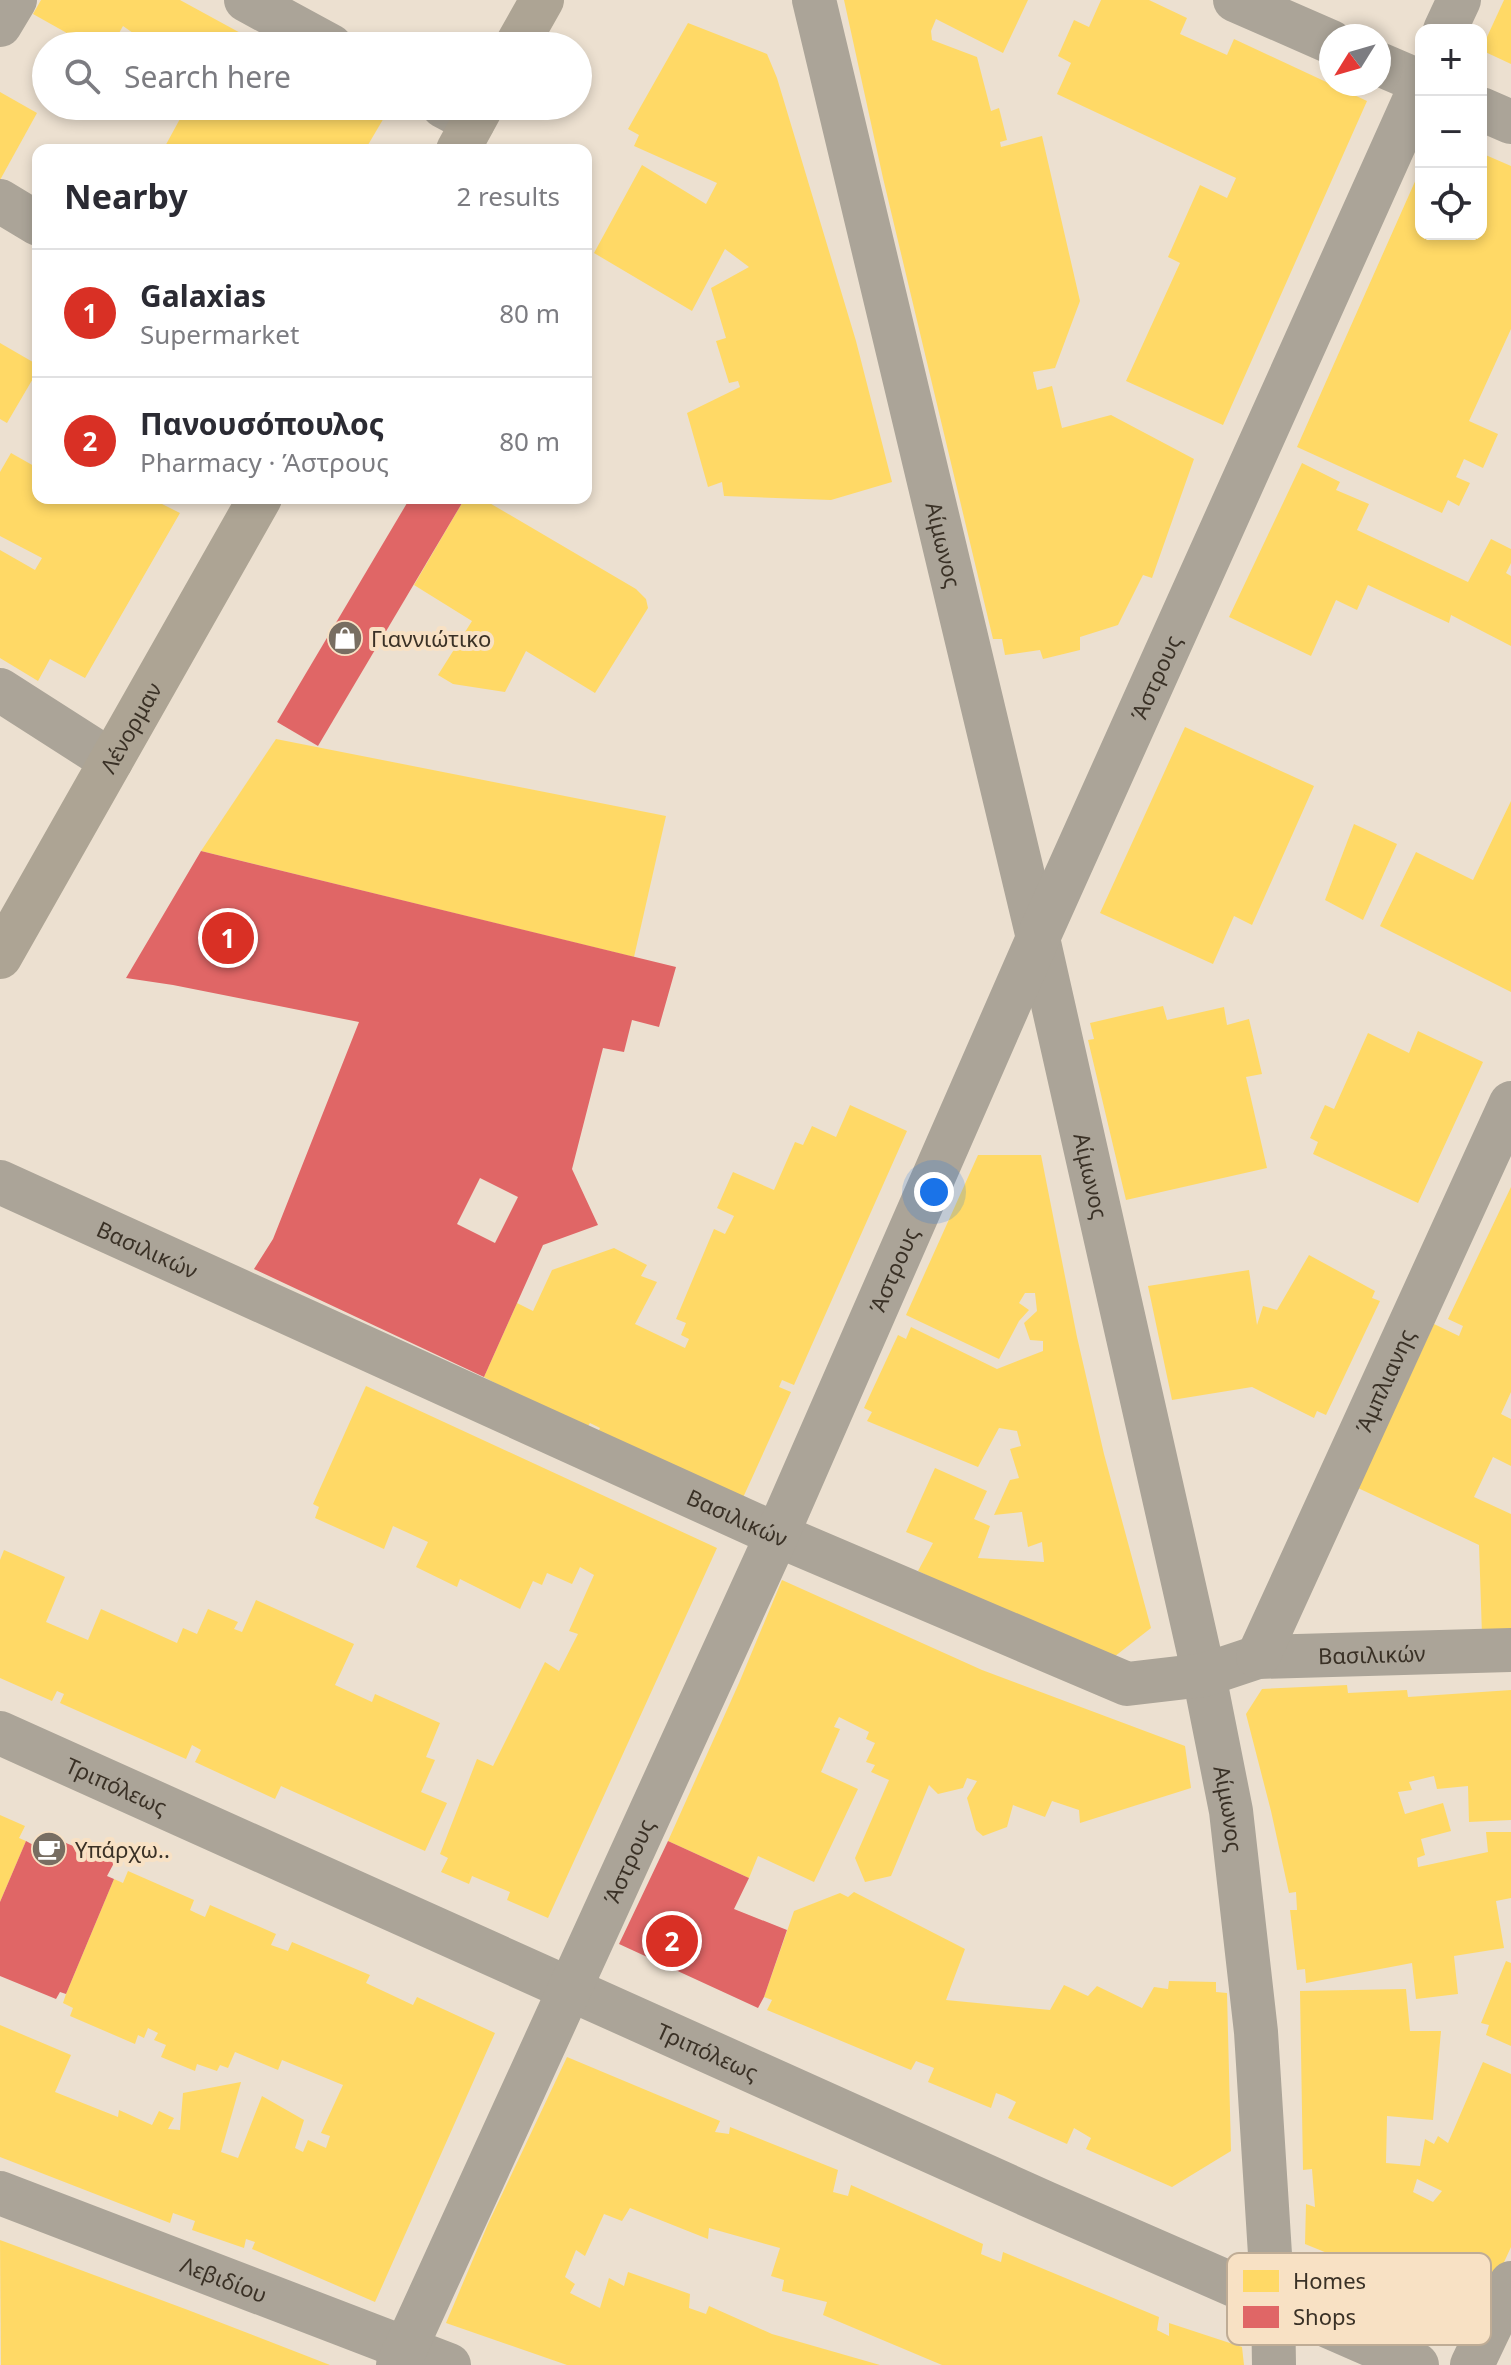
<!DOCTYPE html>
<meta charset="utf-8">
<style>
:root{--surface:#fff;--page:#f7f7f7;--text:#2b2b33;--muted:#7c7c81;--line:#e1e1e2;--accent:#d93025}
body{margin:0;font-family:"Noto Sans",sans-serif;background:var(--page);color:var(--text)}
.controls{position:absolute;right:24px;top:24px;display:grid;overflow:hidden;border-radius:16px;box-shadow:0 4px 12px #0003}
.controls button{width:72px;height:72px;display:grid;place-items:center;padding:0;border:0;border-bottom:2px solid var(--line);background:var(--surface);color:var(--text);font:40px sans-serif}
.compass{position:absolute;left:1319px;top:24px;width:72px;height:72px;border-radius:50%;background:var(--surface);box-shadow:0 4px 12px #0003;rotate:233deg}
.you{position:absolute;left:934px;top:1192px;width:28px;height:28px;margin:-20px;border:6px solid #fff;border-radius:50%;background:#1a73e8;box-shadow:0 0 0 12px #1a73e833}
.badge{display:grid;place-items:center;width:52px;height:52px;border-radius:50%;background:var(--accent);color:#fff;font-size:26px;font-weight:700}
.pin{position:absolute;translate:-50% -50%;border:4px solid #fff;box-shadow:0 2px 8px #0006}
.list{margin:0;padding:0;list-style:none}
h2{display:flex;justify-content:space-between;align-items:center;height:104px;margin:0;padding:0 32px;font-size:34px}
h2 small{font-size:26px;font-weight:400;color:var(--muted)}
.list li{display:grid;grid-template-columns:52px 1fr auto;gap:24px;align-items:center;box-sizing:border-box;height:128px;padding:0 32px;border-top:2px solid var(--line)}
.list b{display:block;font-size:30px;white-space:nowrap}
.list p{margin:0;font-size:26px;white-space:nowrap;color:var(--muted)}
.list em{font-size:26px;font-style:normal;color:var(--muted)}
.icon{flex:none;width:44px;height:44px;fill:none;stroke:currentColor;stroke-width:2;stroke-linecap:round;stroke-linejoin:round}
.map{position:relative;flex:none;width:1511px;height:2365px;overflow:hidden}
.search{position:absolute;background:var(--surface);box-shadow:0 4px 12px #0003;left:32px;top:32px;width:560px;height:88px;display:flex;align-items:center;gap:20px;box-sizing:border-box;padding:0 28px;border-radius:44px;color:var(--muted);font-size:30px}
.panel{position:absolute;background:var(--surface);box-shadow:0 4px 12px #0003;left:32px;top:144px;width:560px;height:360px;border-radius:16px}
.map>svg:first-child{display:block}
</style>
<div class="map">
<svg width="1511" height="2365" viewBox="0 0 1511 2365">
<rect width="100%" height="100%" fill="#ece0d0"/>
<g fill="#ffd966" fill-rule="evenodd">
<path d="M41 0H180L264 46H126L133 33 123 26 113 44 98 35 92 46H90L33 14Z"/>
<path d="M844 0H1028L1003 53 936 19 931 31 932 40 977 57 991 111 999 108 1007 140 1000 142 1001 147 1042 136 1080 301 1055 368 1033 372 1037 390 1052 386 1062 428 1111 415 1194 459 1152 578 1143 575 1118 625 1080 637V650L1043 659 1040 650 1005 655 1002 639H993L883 178Z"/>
<path d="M1101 0H1149L1187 18 1180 34 1227 55 1234 39 1367 101 1223 425 1126 381 1180 263 1168 257 1200 185 1227 198 1236 178 1057 94 1071 63 1058 56 1074 20 1089 27Z"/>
<path d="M1504 0H1511V64L1481 50Z"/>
<path d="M688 23 767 54 777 78 856 341 892 482 831 500 724 496 722 482 708 487 687 413 740 387 738 381 729 383 716 341 726 338 711 288 749 267 725 249 692 311 594 253 642 165 706 204 717 183 634 146 639 135 628 129Z"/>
<path d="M0 92 37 113 0 180Z"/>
<path d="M187 106H204L223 117 229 106H368L385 116 365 150H163Z"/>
<path d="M1481 153 1511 166V329L1469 421 1498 434 1483 468 1464 459 1456 477 1470 483 1459 506 1448 500 1442 513 1297 447 1421 168V234H1481Z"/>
<path d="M0 343 38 365V370L7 423 0 419Z"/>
<path d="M11 453 34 466 38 460V498H150L180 513 85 678 50 659 38 681 0 658V550L35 570 42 558 0 536V472Z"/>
<path d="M1302 463 1340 482 1336 490 1369 504 1357 530 1468 582 1491 539 1511 549V563L1506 573 1511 576V646L1451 615 1449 623 1368 585 1357 610 1336 600 1311 656 1229 617Z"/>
<path d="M465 498H481L636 589 646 599 648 608 595 693 526 651 505 692 453 684 438 675 472 621 414 585Z"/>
<path d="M1185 727 1314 786 1252 925 1234 916 1213 964 1100 913Z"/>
<path d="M276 739 666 816 634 957 201 851Z"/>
<path d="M1511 801V992L1380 926 1416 852 1473 880Z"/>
<path d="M1354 824 1397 844 1363 920 1325 900Z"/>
<path d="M1163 1006 1167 1020 1224 1007 1227 1025 1249 1019 1262 1074 1246 1077 1267 1168 1126 1200 1088 1040 1094 1039 1090 1023Z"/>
<path d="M1418 1031 1483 1062 1418 1203 1313 1154 1318 1142 1310 1138 1325 1105 1334 1109 1368 1033 1409 1053Z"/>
<path d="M850 1105 907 1131 794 1385 782 1380 779 1387 791 1392 741 1502 596 1436 600 1428 590 1423 584 1432 484 1377 517 1303 533 1311 552 1270 614 1248 647 1265 641 1276 657 1282 635 1324 685 1348 689 1339 681 1335 686 1323 676 1319 714 1229 725 1234 734 1216 717 1208 733 1172 774 1190 795 1142 803 1145 812 1126 836 1137Z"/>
<path d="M978 1155H1041L1077 1337 1104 1454 1151 1628 1105 1664 918 1571 933 1543 906 1532 935 1468 987 1491 974 1519 990 1526 978 1558 1044 1562 1042 1542 1028 1547 1022 1512 994 1515 1010 1480 1019 1478 1010 1449 1021 1446 1017 1431 999 1428 978 1467 867 1421 872 1412 864 1408 898 1335 906 1339 911 1327 997 1369 1043 1351V1341L1030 1340 1024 1323 1037 1311 1035 1293H1025L1019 1303 1029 1310 1019 1321 999 1359 906 1315Z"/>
<path d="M1511 1187V1392L1501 1414 1511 1419V1466L1493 1457 1474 1497 1511 1514V1633L1482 1635 1479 1545 1358 1488 1434 1324 1459 1336 1463 1326 1448 1319Z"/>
<path d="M1309 1255 1375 1291 1372 1298 1380 1301 1326 1415 1317 1411 1314 1418 1252 1387 1172 1400 1148 1286 1249 1270 1257 1325 1263 1306 1277 1310Z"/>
<path d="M366 1386 717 1548 548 1918 507 1900 510 1892 472 1876 469 1884 441 1872 448 1858 440 1854 477 1759 493 1766 545 1662 559 1671 578 1634 569 1631 594 1575 580 1567 572 1584 547 1573 542 1585 533 1581 520 1609 460 1579 457 1587 416 1567 428 1542 393 1526 384 1549 315 1518 319 1507 313 1504Z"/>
<path d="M4 1550 65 1577 46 1622 88 1640 101 1609 177 1643 183 1628 197 1634 208 1609 238 1622 234 1629 242 1632 256 1600 354 1644 335 1685 372 1702 375 1694 440 1723 426 1757 435 1760 421 1792 447 1803 425 1851 281 1786 275 1799 195 1762 201 1750 192 1745 186 1759 60 1703 64 1694 57 1691 52 1701 0 1678V1560Z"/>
<path d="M782 1580 982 1670 1185 1746 1191 1788 1080 1823 1079 1810 1052 1801 1045 1817 1013 1805 1007 1827 983 1836 976 1830 967 1798 977 1781 967 1778 963 1788 938 1794 929 1785 891 1876 865 1882 855 1858 889 1780 871 1772 875 1765 866 1762 875 1743 866 1739 869 1732 839 1717 834 1727 840 1729 821 1772 858 1789 814 1882 758 1856 749 1878 668 1841 739 1683Z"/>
<path d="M1347 1685 1348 1693 1407 1690 1408 1697 1511 1690V1820L1469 1822 1468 1786 1437 1789 1434 1776 1409 1782 1412 1790 1398 1792 1405 1814 1443 1803 1451 1831 1421 1839 1425 1855 1417 1858 1418 1867 1488 1852 1486 1832H1511V1898L1496 1901 1504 1948 1454 1956 1458 1994 1416 1999 1412 1963 1306 1983 1305 1969 1297 1970 1290 1910H1297L1296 1892 1289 1893 1271 1811 1246 1714 1262 1689Z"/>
<path d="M0 1815 25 1826 19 1838 26 1841 0 1902Z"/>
<path d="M128 1871 194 1900 190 1910 196 1913 205 1917 210 1905 276 1934 271 1945 288 1951 292 1942 370 1975 366 1983 413 2005 417 1997 495 2033 375 2302 252 2249 255 2242 246 2239 244 2248 192 2230 195 2221 173 2213 170 2223 0 2157V2025L71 2055 55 2092 118 2117 119 2110 152 2125 159 2111 174 2118 168 2129 180 2130 183 2093 241 2082 221 2152 238 2158 262 2096 304 2120 295 2148 303 2152 308 2140 326 2148 330 2136 321 2133 343 2085 282 2060 278 2070 235 2052 228 2068 220 2065 217 2071 197 2064 195 2071 161 2057 166 2045 154 2040 158 2033 148 2028 144 2038 138 2035 135 2044 70 2016 73 2008 63 2003 66 1994 114 1879 123 1883Z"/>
<path d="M854 1892 965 1949 946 2000 1050 2010 1064 1985 1088 1996 1097 1986 1142 2008 1154 1987 1168 1989 1169 1981 1216 1982V1992L1227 1993 1231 2151 1172 2187 1086 2149 1091 2138 1074 2128 1067 2144 1008 2118 1016 2102 1004 2096 996 2093 991 2108 928 2082 934 2068 916 2061 911 2070 767 2010 772 2000 764 1997 794 1911 840 1893 848 1897Z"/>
<path d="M1506 1961 1511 1963V2046L1486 2035 1489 2025 1481 2023Z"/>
<path d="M1406 1989 1410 2031H1441L1433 2120 1387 2116 1386 2163 1420 2166 1425 2139 1434 2144 1438 2136 1448 2143 1483 2062 1511 2074V2247L1484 2306 1464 2313 1395 2283 1400 2271 1388 2267 1386 2277 1305 2244 1306 2204 1315 2207 1312 2169 1303 2170 1300 1991ZM1417 2179 1442 2191 1433 2202 1413 2192Z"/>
<path d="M567 2057 720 2121 715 2132 729 2134 730 2127 838 2170 833 2192 848 2196 851 2185 983 2244 981 2254 993 2259 1001 2262 1003 2252 1159 2317 1157 2330 1169 2336V2323L1242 2347 1244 2365H942L823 2315 827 2302 782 2291 784 2280 771 2276 780 2248 709 2228 708 2239 630 2208 622 2221 604 2214 585 2256 576 2250 565 2277 575 2284 570 2293 600 2308 609 2278 624 2286 628 2272 690 2294 689 2308 706 2314 709 2306 772 2334 880 2365H567L446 2323 488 2224Z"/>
<path d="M0 2240 188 2310 330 2365H1Z"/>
</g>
<g fill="#e06666" fill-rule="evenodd">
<path d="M410 498H465L318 746 277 722Z"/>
<path d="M201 851 676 967 659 1027 632 1020 624 1052 603 1048 572 1169 598 1225 543 1245 484 1377 254 1269 273 1239 359 1022 173 985 126 978ZM480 1178 518 1197 495 1243 457 1224Z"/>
<path d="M42 1833 114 1863 107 1876 114 1879 66 1994 60 1992 56 1999 0 1976V1902L26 1841 37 1847Z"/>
<path d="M668 1841 749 1878 734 1909 787 1930 764 1997 758 2008 619 1944Z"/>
</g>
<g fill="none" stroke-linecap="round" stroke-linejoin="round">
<g stroke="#aba498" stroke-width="44">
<path d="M246 0 331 46"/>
<path id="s1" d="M814 0 1038 938 1204 1675 1231 1811 1256 2032 1273 2302 1274 2365"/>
<path d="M1235 0 1331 42"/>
<path d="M0 25 15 0"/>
<path d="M1445 30 1459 0"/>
<path d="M1379 64 1421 82"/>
<path d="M443 106 473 122"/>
<path d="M1481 109 1511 122"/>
<path d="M0 201 38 224"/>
<path d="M0 690 111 761"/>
<path id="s2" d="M0 1182 777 1535 1127 1684 1204 1675 1258 1657 1511 1650"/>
<path id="s3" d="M1258 1657 1511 1103"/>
<path id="s4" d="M0 1733 1046 2203 1417 2365"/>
<path id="s5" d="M0 2193 449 2365"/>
<path id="s6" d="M398 2365 777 1535 1038 938 1421 85"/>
<path d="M1472 2365 1511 2283"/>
</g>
<g stroke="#ada494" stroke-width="44">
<path d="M516 46 542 0"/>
<path d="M458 150 482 106"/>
<path id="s7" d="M0 957 260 498"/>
</g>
</g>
<defs>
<g id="shop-disc" transform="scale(1.8)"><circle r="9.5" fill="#786e62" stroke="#f8e1c4"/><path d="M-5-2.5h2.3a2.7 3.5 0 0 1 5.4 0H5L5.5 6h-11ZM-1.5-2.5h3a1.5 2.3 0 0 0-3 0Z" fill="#fff"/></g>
<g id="cafe-disc" transform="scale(1.8)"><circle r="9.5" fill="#786e62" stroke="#f8e1c4"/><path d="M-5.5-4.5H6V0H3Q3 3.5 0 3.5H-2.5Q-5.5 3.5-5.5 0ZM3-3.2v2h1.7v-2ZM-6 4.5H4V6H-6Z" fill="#fff"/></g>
</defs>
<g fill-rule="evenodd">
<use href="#shop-disc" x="345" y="638"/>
<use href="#cafe-disc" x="49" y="1849"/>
</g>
<g text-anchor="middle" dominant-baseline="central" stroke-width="8" stroke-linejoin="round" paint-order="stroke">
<g font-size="22" fill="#3a3126" stroke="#f8e1c4">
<text stroke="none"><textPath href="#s1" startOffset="560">Αίμωνος</textPath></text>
<text stroke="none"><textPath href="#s6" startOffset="1850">Άστρους</textPath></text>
<text stroke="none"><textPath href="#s7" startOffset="264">Λένορμαν</textPath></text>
<text stroke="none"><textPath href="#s1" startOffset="1208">Αίμωνος</textPath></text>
<text stroke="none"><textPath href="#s2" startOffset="162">Βασιλικών</textPath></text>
<text stroke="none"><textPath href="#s6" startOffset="1202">Άστρους</textPath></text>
<text stroke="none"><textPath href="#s3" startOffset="304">Άμπλιανης</textPath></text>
<text stroke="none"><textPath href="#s2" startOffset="810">Βασιλικών</textPath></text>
<text stroke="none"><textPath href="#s2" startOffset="1482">Βασιλικών</textPath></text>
<text stroke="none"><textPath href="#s4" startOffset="128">Τριπόλεως</textPath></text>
<text stroke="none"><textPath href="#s1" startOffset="1856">Αίμωνος</textPath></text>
<text stroke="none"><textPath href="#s6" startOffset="554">Άστρους</textPath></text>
<text stroke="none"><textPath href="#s4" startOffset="776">Τριπόλεως</textPath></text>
<text stroke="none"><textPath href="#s5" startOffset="240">Λεβιδίου</textPath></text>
</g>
<g font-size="22" fill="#3a3126" stroke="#f8e1c4" text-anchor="start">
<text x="371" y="638">Γιαννιώτικο</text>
<text x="75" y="1849">Υπάρχω..</text>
</g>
</g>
<rect x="1227" y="2253" width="264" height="92" rx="12" fill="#f8e1c4" stroke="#bfac95" stroke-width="2"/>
<rect x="1243" y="2270" width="36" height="22" fill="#ffd966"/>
<rect x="1243" y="2306" width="36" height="22" fill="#e06666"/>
<g font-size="22" fill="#3a3126">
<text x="1293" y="2289">Homes</text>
<text x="1293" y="2325">Shops</text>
</g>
</svg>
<div class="controls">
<button>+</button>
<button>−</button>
<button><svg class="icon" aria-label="locate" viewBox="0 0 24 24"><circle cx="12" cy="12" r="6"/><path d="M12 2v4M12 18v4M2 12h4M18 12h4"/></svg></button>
</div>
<svg class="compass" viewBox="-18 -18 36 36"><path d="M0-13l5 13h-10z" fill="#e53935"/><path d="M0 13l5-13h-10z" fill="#7c7c81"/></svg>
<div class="you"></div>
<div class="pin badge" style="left:228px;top:938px">1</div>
<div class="pin badge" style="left:672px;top:1941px">2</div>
<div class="search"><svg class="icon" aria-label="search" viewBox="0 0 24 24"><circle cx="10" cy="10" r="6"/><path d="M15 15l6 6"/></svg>Search here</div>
<section class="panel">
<h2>Nearby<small>2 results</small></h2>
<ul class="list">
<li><span class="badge">1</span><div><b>Galaxias</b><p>Supermarket</p></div><em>80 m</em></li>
<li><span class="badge">2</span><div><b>Πανουσόπουλος</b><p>Pharmacy · Άστρους</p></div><em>80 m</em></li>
</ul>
</section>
</div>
